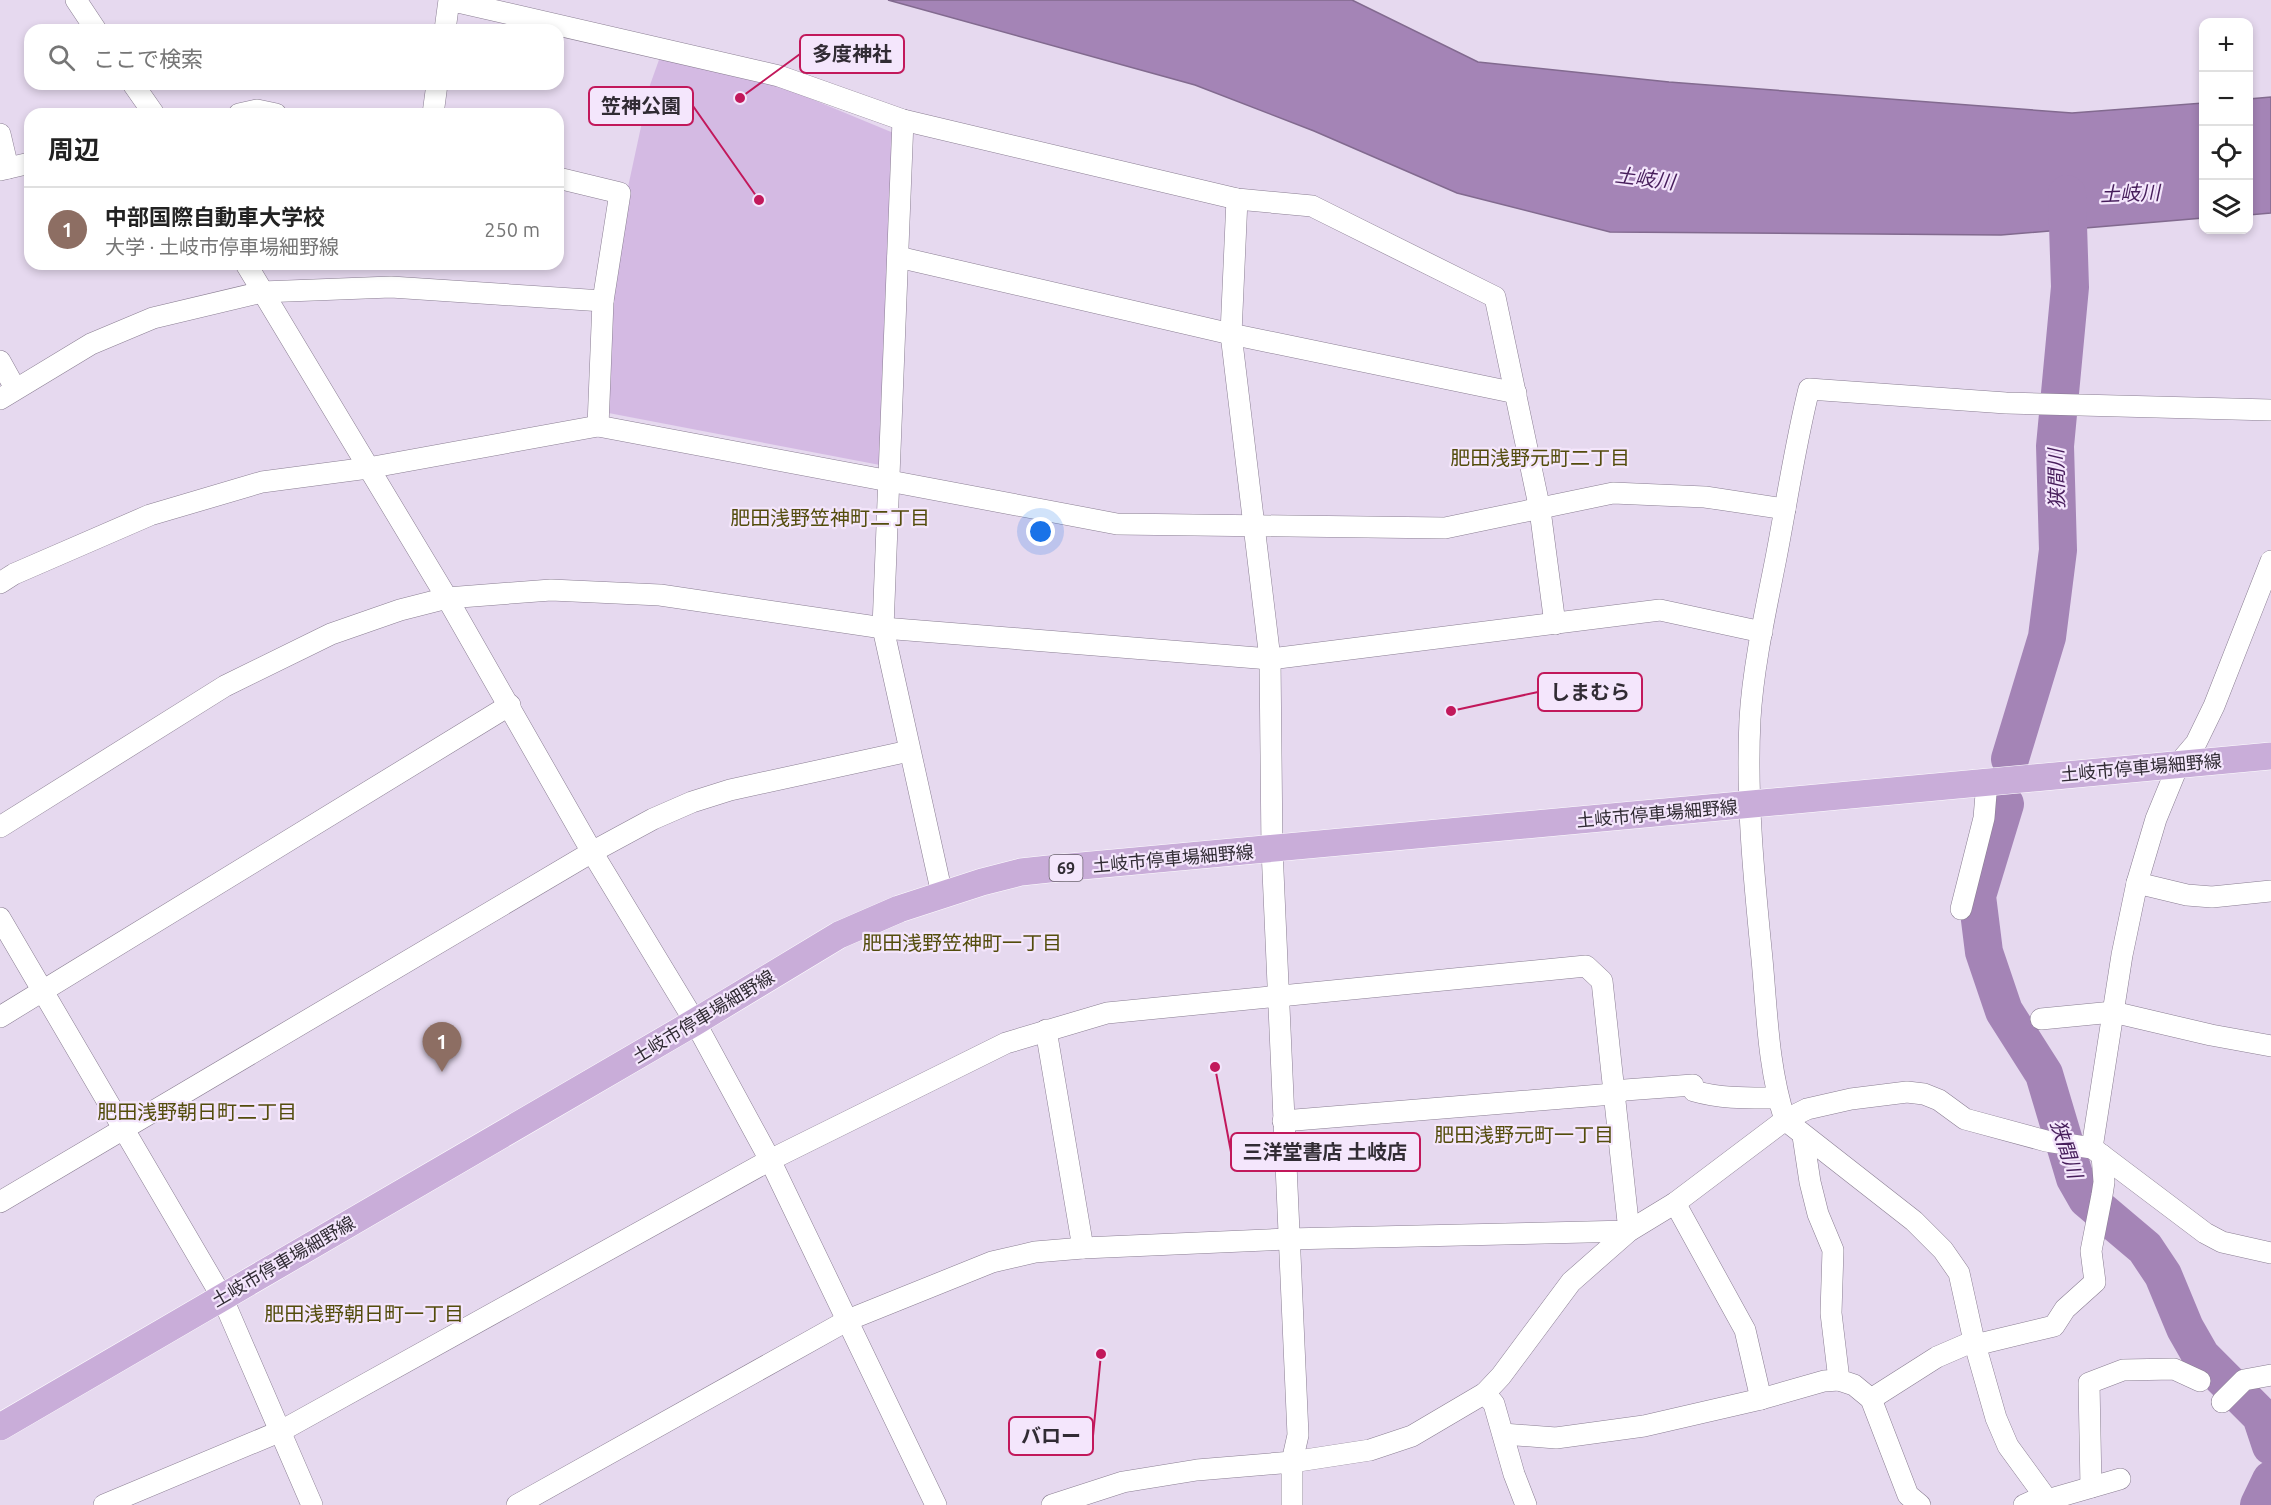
<!DOCTYPE html>
<html lang="ja">
<meta charset="utf-8">
<style>
:root{--surface:#fff;--page:#f6f6f6;--text:#222;--muted:#767676;--line:#e0e0e0;--accent:#6a6431}
body{margin:0;font-family:Ubuntu,"Noto Sans JP",sans-serif;background:var(--page);color:var(--text)}
.controls{position:absolute;right:18px;top:18px;display:grid;overflow:hidden;border-radius:12px;box-shadow:0 3px 9px #0003}
.controls button{width:54px;height:54px;display:grid;place-items:center;padding:0;border:0;border-bottom:2px solid var(--line);background:var(--surface);color:var(--text);font:30px sans-serif}
.you{position:absolute;left:1041px;top:532px;width:21px;height:21px;margin:-15px;border:4px solid #fff;border-radius:50%;background:#1a73e8;box-shadow:0 0 0 9px #1a73e833}
.badge{display:grid;place-items:center;width:39px;height:39px;border-radius:50%;background:var(--accent);color:#fff;font-size:20px;font-weight:700}
.pin{position:absolute;translate:-50% -50px;filter:drop-shadow(0 2px 3px #0008)}
.pin::after{content:'';position:absolute;top:32px;width:21px;height:18px;background:inherit;clip-path:polygon(0 0,100% 0,50% 100%)}
.list{margin:0;padding:0;list-style:none}
h2{display:flex;justify-content:space-between;align-items:center;height:78px;margin:0;padding:0 24px;font-size:26px}
h2 small{font-size:20px;font-weight:400;color:var(--muted)}
.list li{display:grid;grid-template-columns:39px 1fr auto;gap:18px;align-items:center;box-sizing:border-box;height:84px;padding:0 24px;border-top:2px solid var(--line)}
.list b{display:block;font-size:22px;white-space:nowrap}
.list p{margin:0;font-size:20px;white-space:nowrap;color:var(--muted)}
.list em{font-size:20px;font-style:normal;color:var(--muted)}
.icon{flex:none;width:33px;height:33px;fill:none;stroke:currentColor;stroke-width:2;stroke-linecap:round;stroke-linejoin:round}
.map{position:relative;flex:none;width:2271px;height:1505px;overflow:hidden}
.search{position:absolute;background:var(--surface);box-shadow:0 3px 9px #0003;left:24px;top:24px;width:540px;height:66px;display:flex;align-items:center;gap:15px;box-sizing:border-box;padding:0 21px;border-radius:18px;color:var(--muted);font-size:22px}
.panel{position:absolute;background:var(--surface);box-shadow:0 3px 9px #0003;left:24px;top:108px;width:540px;height:162px;border-radius:18px}
.map>svg:first-child{display:block}
</style>
<div class="map">
<svg width="2271" height="1505" viewBox="0 0 2271 1505">
<rect width="100%" height="100%" fill="#e6d9ef"/>
<path fill="#d4bae3" d="M660 57 780 86 896 134 880 465 598 411 611 266 650 85Z"/>
<g fill="#a484b6" stroke="#826a8f" stroke-width="1.5">
<path d="M888 0H1352L1478 62 1669 82 2072 113 2203 103V218L2001 235 1610 232 1457 193 1314 131 1195 85Z"/>
<path d="M2271 97V213L2249 215V99Z"/>
</g>
<g fill="none" stroke-linecap="round" stroke-linejoin="round">
<g stroke="#a484b6" stroke-width="38">
<path d="M2010 759 2047 637 2058 550 2055 446 2070 287 2067 194"/>
<path d="M2005 804 1977 896 1984 952 2004 1011 2044 1074 2075 1178 2087 1199 2145 1248 2163 1275 2185 1328 2201 1356 2261 1416 2271 1446"/>
<path d="M2259 1505 2271 1480"/>
</g>
<g stroke="#8a7e92" stroke-width="22">
<g id="minor">
<path d="M76 0 96 30"/>
<path d="M445 30 449 0 779 76 903 120 1237 199 1312 206 1495 297 1540 510 1555 624"/>
<path d="M133 84 154 114"/>
<path d="M239 114 257 110 276 114"/>
<path d="M433 114 437 84"/>
<path d="M903 120 883 628 942 894"/>
<path d="M0 134 8 168"/>
<path d="M0 170 30 163"/>
<path d="M558 178 620 193 603 301 598 426"/>
<path d="M1237 199 1231 334 1270 659 1272 849 1298 1435 1292 1462V1505"/>
<path d="M898 257 1231 334 1516 393"/>
<path d="M246 264 447 598 592 852 695 1022 770 1160 936 1505"/>
<path d="M0 361 15 388"/>
<path d="M0 399 91 344 153 318 262 292 391 287 603 301"/>
<path d="M0 583 14 574 150 515 262 482 368 468 598 426 1117 524 1445 528 1613 493 1705 497 1785 509"/>
<path d="M0 827 225 686 331 634 400 610 447 598 551 590 660 595 883 628 1270 659 1660 610 1762 632"/>
<path d="M2137 883 2187 895 2212 897 2271 891"/>
<path d="M1961 909 1984 818 1987 782"/>
<path d="M0 918 222 1297 312 1505"/>
<path d="M0 1017 510 705"/>
<path d="M2041 1019 2113 1012 2211 1035 2271 1046"/>
<path d="M1046 1030 1083 1248"/>
<path d="M1283 1121 1613 1094 1625 1090 1693 1085 1694 1091C1722 1099 1749 1098 1778 1098"/>
<path d="M1803 1136 1810 1182 1818 1214 1833 1250 1831 1313 1839 1380 1854 1385 1871 1399 1908 1495 1920 1505"/>
<path d="M2095 1150 2205 1233 2222 1242 2271 1253"/>
<path d="M0 1202 592 852 653 819 692 802 730 790 909 751"/>
<path d="M1675 1203 1745 1330 1761 1399"/>
<path d="M1975 1345 2054 1326 2065 1309 2095 1282 2091 1251 2102 1195 2104 1182 2102 1155"/>
<path d="M1485 1393 1494 1404 1514 1474 1526 1505"/>
<path d="M1871 1399 1937 1357 1974 1341"/>
<path d="M2222 1402 2244 1380 2271 1375"/>
<path d="M1503 1434 1556 1438 1644 1426 1761 1399 1824 1381 1839 1380"/>
<path d="M2091 1487 2089 1383 2123 1370 2174 1369 2200 1381"/>
<path d="M2047 1500 2120 1479"/>
<path d="M104 1505 281 1431 770 1160 1006 1043 1107 1013 1586 966 1602 981 1629 1231 1288 1239 1083 1248 1035 1252 992 1262 848 1320 517 1505"/>
<path d="M1052 1505 1123 1482 1197 1470 1292 1462 1370 1450 1412 1436 1485 1393 1501 1376 1571 1282 1629 1231 1675 1203 1785 1120 1807 1109 1851 1099 1907 1092 1924 1094 1939 1100 1965 1119 2046 1141 2092 1148 2122 955 2137 883 2156 819 2179 763 2196 743 2214 706 2271 561"/>
<path d="M2024 1505 2044 1496"/>
<path d="M2051 1505 2008 1446 1996 1418 1974 1341 1959 1273 1943 1250 1914 1221 1785 1120C1768 1068 1767 1012 1762 959 1754 879 1746 799 1750 719 1753 667 1766 609 1776 558 1787 501 1795 445 1809 389L2006 403 2271 410"/>
</g>
</g>
<g stroke="#fff" stroke-width="28">
<path id="major" d="M0 1427 695 1022 839 935 899 909 982 882 1021 872 1049 869 2271 756"/>
</g>
<use href="#minor" stroke="#fff" stroke-width="21"/>
<use href="#major" stroke="#c9add9" stroke-width="27"/>
</g>
<g text-anchor="middle" dominant-baseline="central" stroke-width="4.5" stroke-linejoin="round" paint-order="stroke">
<rect fill="#f4e6fc" stroke="#6c6470" stroke-width="1.5" x="1049.5" y="855" width="33" height="26" rx="4.5"/>
<g font-size="16" font-weight="bold" fill="#312c34">
<text x="1066" y="868">69</text>
</g>
<g font-size="18" fill="#312c34" stroke="#f4e6fc">
<text transform="translate(2141 767) rotate(-5)">土岐市停車場細野線</text>
<text transform="translate(1657 813) rotate(-5)">土岐市停車場細野線</text>
<text transform="translate(1173 858) rotate(-5)">土岐市停車場細野線</text>
<text transform="translate(703 1016) rotate(-31)">土岐市停車場細野線</text>
<text transform="translate(283 1261) rotate(-30)">土岐市停車場細野線</text>
</g>
<g font-size="20" font-style="italic" fill="#461d5b" stroke="#f4e6fc">
<text transform="translate(1645 178) rotate(7)">土岐川</text>
<text transform="translate(2130 193) rotate(-2)">土岐川</text>
<text transform="translate(2056 479) rotate(-91)">狭間川</text>
<text transform="translate(2067 1149) rotate(72)">狭間川</text>
</g>
<g font-size="20" fill="#534c0c" stroke="#f4e6fc">
<text x="1540" y="457">肥田浅野元町二丁目</text>
<text x="830" y="517">肥田浅野笠神町二丁目</text>
<text x="962" y="942">肥田浅野笠神町一丁目</text>
<text x="197" y="1111">肥田浅野朝日町二丁目</text>
<text x="1524" y="1134">肥田浅野元町一丁目</text>
<text x="364" y="1313">肥田浅野朝日町一丁目</text>
</g>
</g>
<path fill="none" stroke="#c2185b" stroke-width="2" d="M740 98L800 54M759 200L693 106M1451 711L1538 692M1215 1067L1231 1152M1101 1354L1093 1436"/>
<g fill="#c2185b" stroke="#f4e6fc" stroke-width="2">
<circle cx="740" cy="98" r="6"/>
<circle cx="759" cy="200" r="6"/>
<circle cx="1451" cy="711" r="6"/>
<circle cx="1215" cy="1067" r="6"/>
<circle cx="1101" cy="1354" r="6"/>
</g>
<g fill="#f4e6fc" stroke="#c2185b" stroke-width="2">
<rect x="800" y="35" width="104" height="38" rx="6"/>
<rect x="589" y="87" width="104" height="38" rx="6"/>
<rect x="1538" y="673" width="104" height="38" rx="6"/>
<rect x="1231" y="1133" width="189" height="38" rx="6"/>
<rect x="1009" y="1417" width="84" height="38" rx="6"/>
</g>
<g font-size="20" text-anchor="middle" font-weight="bold" fill="#312c34">
<text x="852" y="61">多度神社</text>
<text x="641" y="113">笠神公園</text>
<text x="1590" y="699">しまむら</text>
<text x="1325" y="1159">三洋堂書店 土岐店</text>
<text x="1051" y="1443">バロー</text>
</g>
</svg>
<div class="controls">
<button>+</button>
<button>−</button>
<button><svg class="icon" aria-label="locate" viewBox="0 0 24 24"><circle cx="12" cy="12" r="6"/><path d="M12 2v4M12 18v4M2 12h4M18 12h4"/></svg></button>
<button><svg class="icon" aria-label="layers" viewBox="0 0 24 24"><path d="M12 4l9 5-9 5-9-5zM3 14l9 5 9-5"/></svg></button>
</div>
<div class="you"></div>
<div class="pin badge" style="left:442px;top:1072px;background:#8d6e63">1</div>
<div class="search"><svg class="icon" aria-label="search" viewBox="0 0 24 24"><circle cx="10" cy="10" r="6"/><path d="M15 15l6 6"/></svg>ここで検索</div>
<section class="panel">
<h2>周辺<small></small></h2>
<ul class="list">
<li><span class="badge" style="background:#8d6e63">1</span><div><b>中部国際自動車大学校</b><p>大学 · 土岐市停車場細野線</p></div><em>250 m</em></li>
</ul>
</section>
</div>
